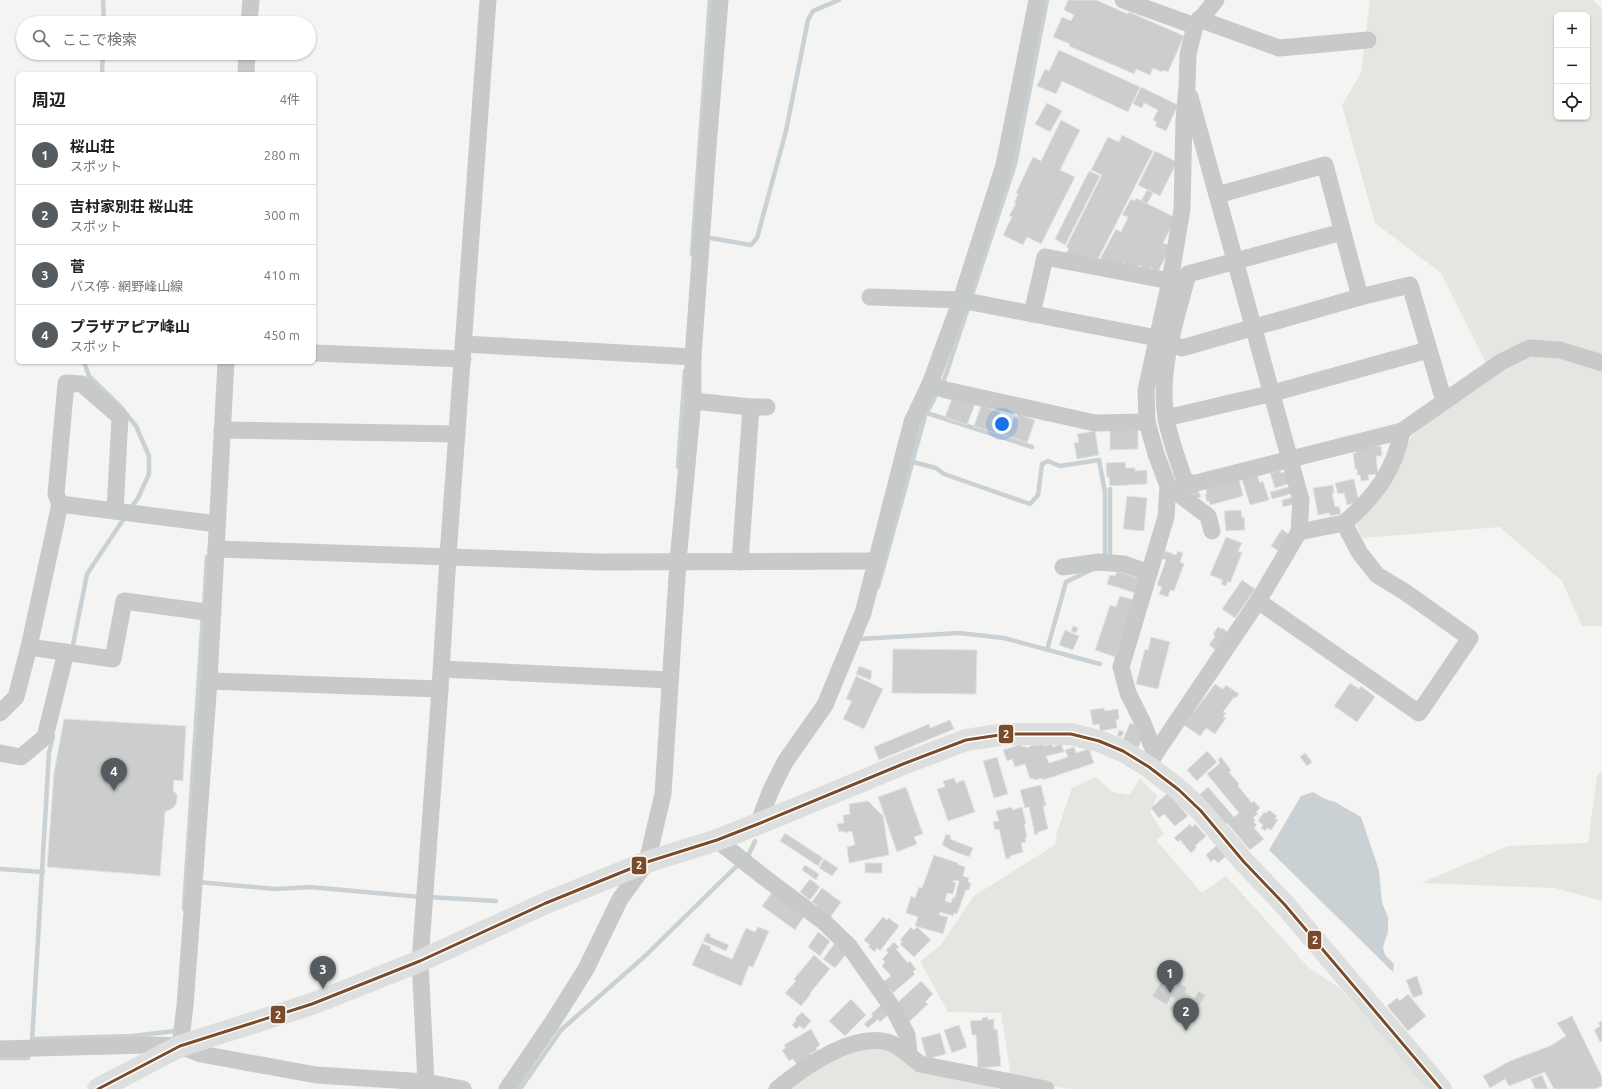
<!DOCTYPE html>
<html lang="ja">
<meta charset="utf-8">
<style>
:root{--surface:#fff;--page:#f6f6f6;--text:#202124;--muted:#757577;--line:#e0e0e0;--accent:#565b5f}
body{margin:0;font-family:Ubuntu,"Noto Sans JP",sans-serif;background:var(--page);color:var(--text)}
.controls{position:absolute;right:12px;top:12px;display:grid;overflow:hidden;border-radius:6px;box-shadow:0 1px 3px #0004}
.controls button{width:36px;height:36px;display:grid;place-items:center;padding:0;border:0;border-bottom:1px solid var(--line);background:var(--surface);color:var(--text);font:20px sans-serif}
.you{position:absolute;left:1002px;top:424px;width:14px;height:14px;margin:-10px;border:3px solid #fff;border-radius:50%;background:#1a73e8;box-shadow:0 0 0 6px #1a73e833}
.badge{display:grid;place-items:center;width:26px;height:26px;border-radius:50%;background:var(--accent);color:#fff;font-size:13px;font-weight:700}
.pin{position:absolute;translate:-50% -33px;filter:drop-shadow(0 1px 2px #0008)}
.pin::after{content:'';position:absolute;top:21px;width:14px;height:12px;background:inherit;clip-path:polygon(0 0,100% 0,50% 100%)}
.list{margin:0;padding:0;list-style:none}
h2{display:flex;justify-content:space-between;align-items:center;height:52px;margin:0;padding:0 16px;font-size:17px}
h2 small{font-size:13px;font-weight:400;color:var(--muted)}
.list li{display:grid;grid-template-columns:26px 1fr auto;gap:12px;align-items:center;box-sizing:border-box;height:60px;padding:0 16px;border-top:1px solid var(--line)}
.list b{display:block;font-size:15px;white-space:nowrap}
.list p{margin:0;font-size:13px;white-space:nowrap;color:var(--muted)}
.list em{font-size:13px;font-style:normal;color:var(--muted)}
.icon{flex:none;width:22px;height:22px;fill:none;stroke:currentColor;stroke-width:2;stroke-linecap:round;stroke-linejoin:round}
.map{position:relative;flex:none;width:1602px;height:1089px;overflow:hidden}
.search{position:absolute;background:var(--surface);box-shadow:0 1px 3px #0004;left:16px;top:16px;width:300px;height:44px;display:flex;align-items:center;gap:10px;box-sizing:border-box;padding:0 14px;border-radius:22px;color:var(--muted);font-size:15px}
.panel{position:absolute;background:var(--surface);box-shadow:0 1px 3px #0004;left:16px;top:72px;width:300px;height:292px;border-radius:6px}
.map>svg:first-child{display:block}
</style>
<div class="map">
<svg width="1602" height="1089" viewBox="0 0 1602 1089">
<rect width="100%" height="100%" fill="#f4f4f2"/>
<g fill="#e4e6e1" fill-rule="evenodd">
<path d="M1370 0H1593L1602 9V626H1582L1562 581 1500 527 1362 538 1355 520 1395 472 1411 436 1450 405 1493 377 1441 273 1375 223 1342 105 1361 73ZM1557 15H1587V117H1557Z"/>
<path d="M1602 771V901L1555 888 1421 883 1508 846 1588 843 1597 776Z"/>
<path d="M1096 777 1113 792 1130 795 1140 778 1157 796 1150 812 1164 834 1156 840 1202 893 1226 876 1309 968 1340 988 1427 1089H1070L1046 1085 1011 1076 1001 1013 948 1012 920 961 941 945 974 896 1055 845 1057 832 1072 788Z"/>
<path d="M871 1046 1013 1089H783L839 1053Z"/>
</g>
<path fill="#cad1d4" d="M1313 792 1325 799 1335 802 1361 817 1379 870 1382 903 1388 917V932L1383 947 1385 955 1394 964 1393 972 1269 850 1301 796Z"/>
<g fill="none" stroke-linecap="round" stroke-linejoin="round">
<g stroke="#cad1d4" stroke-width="4.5">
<path d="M103 0 104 23"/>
<path d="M102 74 103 53"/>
<path d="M704 237 751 245 757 238 786 131 808 20 813 11 839 0"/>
<path d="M692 254 710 0"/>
<path d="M971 298 1015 164 1047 0"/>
<path d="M84 362 89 376 119 405 136 426 149 456V474L138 498 130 509"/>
<path d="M927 413 1032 447"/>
<path d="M913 462 936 468 944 474 1030 504 1038 495 1042 464 1048 461 1060 466 1099 460 1105 492V556"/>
<path d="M678 467 685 371"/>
<path d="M1110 556V489"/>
<path d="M878 587 925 416 944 380 969 305"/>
<path d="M204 608 207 557"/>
<path d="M860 639 959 633 1004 638 1100 664"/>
<path d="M72 650 87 574 125 517"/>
<path d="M1047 650 1066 582 1091 570"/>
<path d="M0 869 43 872"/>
<path d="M197 882 276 889 310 887 421 897"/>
<path d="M428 897 496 901"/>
<path d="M184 909 203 615"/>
<path d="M32 1039 132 1036 175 1031 176 1028"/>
<path d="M32 1041 49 753 53 736"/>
<path d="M0 1058H28L29 1052"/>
<path d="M520 1089 561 1030 645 956 749 854 755 841"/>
</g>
</g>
<g fill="#cccdcd" stroke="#e3e3e2" fill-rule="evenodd">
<path d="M1068 0H1096L1128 14 1129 12 1184 36 1168 72 1163 70 1162 72 1153 68 1150 75 1136 69 1134 74 1069 46 1070 44 1053 37 1062 17 1071 21 1074 15 1064 10Z"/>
<path d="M1059 50 1140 87 1128 112 1062 81 1056 94 1037 86 1045 69 1049 71Z"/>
<path d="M1141 87 1178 105 1166 131 1155 126 1157 122 1153 120 1158 110 1144 103 1142 108 1133 104Z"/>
<path d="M1047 103 1062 111 1050 132 1035 124Z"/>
<path d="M1061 120 1080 130 1060 170 1075 177 1041 244 1027 237 1023 245 1003 235 1012 217 1009 216 1016 203H1014L1018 194 1016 193 1033 157 1041 161Z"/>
<path d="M1122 135 1153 151 1097 261 1065 255 1069 248 1066 247 1102 175 1091 170 1108 137 1119 142Z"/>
<path d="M1155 151 1177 162 1160 196 1138 185Z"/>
<path d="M1089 171 1100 176 1065 245 1055 239Z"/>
<path d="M1147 190 1153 193 1147 204 1141 201Z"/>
<path d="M1136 198 1176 218 1163 243 1171 246 1158 272 1151 268 1150 271 1139 265 1137 270 1124 263 1121 267 1110 264 1100 259 1116 229 1121 232 1128 217 1122 215 1131 199 1135 201Z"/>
<path d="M953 396 975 404 967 425 945 417Z"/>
<path d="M981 406 1000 412 995 427 997 428 996 433 974 426Z"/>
<path d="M1018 414 1035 420 1027 443 1001 434 1005 421 1012 423 1014 417 1016 418Z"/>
<path d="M1110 430H1138V449L1110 450Z"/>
<path d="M1095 431 1099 455 1077 459 1074 443 1079 442 1077 434Z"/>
<path d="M1381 446 1382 456H1376L1378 474 1368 475 1369 480 1361 481 1360 475H1357V469H1355L1353 453H1356L1355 448Z"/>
<path d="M1125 462 1126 468H1135V471L1147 470V484L1110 486 1109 477H1107L1106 463Z"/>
<path d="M1281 470V473L1287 471 1291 483 1275 488 1270 473Z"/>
<path d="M1257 475 1260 483 1263 481 1269 500 1250 505 1242 479Z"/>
<path d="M1239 479 1243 496 1210 505 1209 501 1207 502 1205 494H1207L1206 489Z"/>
<path d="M1354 479 1359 502 1347 505 1344 493 1338 494 1335 483Z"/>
<path d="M1333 485 1334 493H1332L1335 507 1339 506 1341 514 1330 516 1329 513 1318 515 1313 488Z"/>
<path d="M1292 486 1294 493 1272 499 1270 492Z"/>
<path d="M1197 488 1201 497 1197 498 1190 491Z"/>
<path d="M1127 496 1147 498 1144 531 1123 529Z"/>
<path d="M1294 497 1295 504 1283 507 1282 500Z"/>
<path d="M1241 510 1242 518 1244 517 1245 530 1226 531 1224 511Z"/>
<path d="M1282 529 1291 536 1280 552 1271 546Z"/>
<path d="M1226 537 1242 543 1238 551 1242 553 1230 583 1228 581 1226 586 1221 584 1223 580 1210 575Z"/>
<path d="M1165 551 1176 555 1178 551 1183 553 1180 562 1184 564 1174 591 1170 590 1168 597 1159 594 1162 587 1157 585 1166 560 1162 559Z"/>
<path d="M1117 571 1140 579 1135 593 1107 584 1110 575 1115 576Z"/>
<path d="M1242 580 1255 589 1235 618 1222 609Z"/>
<path d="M1120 596 1134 600 1115 657 1095 650 1110 605 1116 607Z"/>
<path d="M1073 626 1078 628 1076 633 1071 631Z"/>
<path d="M1218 627 1221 629 1222 628 1229 633 1217 651 1209 645 1215 636 1213 634Z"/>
<path d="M1065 630 1079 636 1073 650 1059 645Z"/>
<path d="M1151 637 1170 642 1158 689 1136 684 1145 649 1148 650Z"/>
<path d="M893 649 977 650 976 694 892 693Z"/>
<path d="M859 666 872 671 871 674 872 675 870 680 856 674Z"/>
<path d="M856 676 883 689 864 729 843 719 852 701 846 699Z"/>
<path d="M1350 683 1359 689 1361 686 1375 697 1357 722 1334 706Z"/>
<path d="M1215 684 1223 689 1226 685 1239 694 1236 698 1234 697 1223 712 1226 713 1223 717 1226 718 1215 734 1206 728 1200 736 1184 725Z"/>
<path d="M1104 708 1105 711 1118 709 1119 719 1116 720 1117 728 1100 731 1099 724 1093 725 1090 710Z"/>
<path d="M64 719 186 726 183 781 174 780 173 791 177 794V799L176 804 173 808 165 812 160 876 47 867 54 773Z"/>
<path d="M950 720 954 729 879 760 874 747 929 724 930 728Z"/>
<path d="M1130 723 1138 726 1143 737 1138 748 1122 742Z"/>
<path d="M1119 730 1124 732 1121 737 1117 736Z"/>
<path d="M1021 744 1022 747 1025 746 1026 748 1035 744 1036 746 1043 744 1044 746 1052 744 1053 747 1061 744 1064 752 1046 756 1049 763 1068 757 1065 750 1074 747 1076 753 1089 749 1094 763 1043 780V778L1034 780 1033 778 1030 779 1025 764 1015 767 1012 759 1007 761 1003 750Z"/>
<path d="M1207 751 1217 762 1197 781 1187 770Z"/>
<path d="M1305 753 1312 762 1307 766 1300 757Z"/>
<path d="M997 757 1008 794 994 798 983 761Z"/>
<path d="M1221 757 1231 770 1229 772 1239 784 1238 786 1252 803 1254 801 1260 808 1256 812 1258 814 1253 817 1255 820 1254 822 1257 825 1254 828 1264 839 1250 850 1227 823 1224 825 1199 795 1208 787 1234 817 1239 813 1207 774 1220 763 1218 760Z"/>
<path d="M954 778 956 783 964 780 975 812 948 821 937 789 945 787 943 781Z"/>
<path d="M1041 785 1046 806H1043L1048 829 1038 832V834L1035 835 1029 807 1025 808 1020 790Z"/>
<path d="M906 787 923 834 914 837 917 844 897 852 878 797Z"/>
<path d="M1168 793 1188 816 1175 826 1164 814 1159 818 1151 808Z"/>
<path d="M868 801 883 816 889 855 849 863 847 847 855 845 852 831 844 833V831L839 832 837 824 844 823 843 815 850 814 849 804Z"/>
<path d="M1012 807 1013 810 1022 807 1026 824H1024L1027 837 1025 838 1026 842 1021 843 1023 852 1010 856V858L1006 859 999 829 995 830 993 822 999 821 996 811Z"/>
<path d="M1269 810 1277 816 1275 818 1278 820 1271 830 1267 828 1265 831 1261 828 1263 825 1258 821 1264 812 1266 813Z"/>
<path d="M1190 824 1192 827 1195 824 1206 836 1195 846 1197 847 1191 853 1180 840 1178 842 1174 838Z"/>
<path d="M785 833 823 858 818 866 780 841Z"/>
<path d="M946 834 951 836 950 839 973 848 969 857 948 849V848L942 845Z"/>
<path d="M1217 845 1226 856 1218 863 1214 859 1211 862 1206 855Z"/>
<path d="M934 855 958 863 957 864 965 867 963 876 969 878 968 882 971 883 969 890H966L957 914 954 913 953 916 940 912 939 915 948 917 943 934 915 926 918 917 906 913 911 896 915 898 919 887 922 888ZM954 880 959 881 955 898 953 897 951 903 945 901 947 893 953 894 956 883 953 882Z"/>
<path d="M824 859 838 868 832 876 819 868Z"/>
<rect x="865" y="863" width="17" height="10"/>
<path d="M805 865 819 874 816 880 802 870Z"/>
<path d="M810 879 820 887 810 900 800 892Z"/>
<path d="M822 888 841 902 830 918 814 910 817 905 812 902Z"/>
<path d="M773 891 805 915 795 930 762 906Z"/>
<path d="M883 917 887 920 889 918 899 926 880 951 877 948 875 952 868 947 870 945 864 940Z"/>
<path d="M758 927 769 931 753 967 749 966 741 986 692 965 702 943 711 947 710 950 732 959 746 928 755 932Z"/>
<path d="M911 927 914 930 917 927 931 940 914 957 900 944 902 942 900 940Z"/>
<path d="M818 932 830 941 820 956 808 947Z"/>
<path d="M707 933 711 935 710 937 729 945 726 951 703 941Z"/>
<path d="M894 942 899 947 896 949 908 963 910 961 916 969 913 972 915 974 893 993 883 982 891 976 882 966 885 962 882 959 888 953 886 950Z"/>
<path d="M835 943 847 953 835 968 823 959Z"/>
<path d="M814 955 830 969 810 993 811 994 801 1006 785 993 796 981 794 979Z"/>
<path d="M1167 973 1182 982 1181 984 1187 988 1185 992 1194 998 1199 991 1206 995 1194 1013 1183 1007 1178 1015 1169 1009 1175 999 1171 997 1167 1005 1152 996Z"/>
<path d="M1417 976 1423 994 1413 998 1406 980Z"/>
<path d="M921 981 933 994 925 1002 928 1004 909 1022 904 1018 907 1016 896 1004Z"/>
<path d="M1408 994 1426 1016 1408 1031 1387 1006 1397 998 1400 1001Z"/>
<path d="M851 999 866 1015 845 1036 829 1021Z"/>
<path d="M881 1005 889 1014 880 1022 878 1019 868 1028 864 1024 873 1016 871 1014Z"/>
<path d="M802 1012 811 1021 804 1029 799 1026 796 1029 792 1025 796 1021 795 1019Z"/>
<path d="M1572 1016 1602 1077V1086L1595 1089H1554L1545 1072 1509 1086 1505 1079 1490 1088 1483 1076 1510 1061 1550 1046 1566 1036 1557 1023Z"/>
<path d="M988 1017V1020L994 1019V1030L997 1029 1001 1066 978 1068 976 1035H972L970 1021 982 1020V1018Z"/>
<path d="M1602 1021V1041L1600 1042 1594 1030 1600 1026 1598 1023Z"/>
<path d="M959 1025 967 1047 952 1053 944 1030Z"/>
<path d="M811 1029 820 1045 816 1048 817 1050 810 1054 812 1057 798 1066 793 1059 789 1061 782 1050 786 1048 784 1045Z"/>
<path d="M940 1033 946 1054 927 1059 921 1038Z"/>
<path d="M1542 1075 1548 1089H1535L1531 1079Z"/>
</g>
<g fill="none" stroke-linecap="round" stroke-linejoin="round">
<g stroke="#c8caca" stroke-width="17">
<path d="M1123 0 1195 26"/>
<path d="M1199 19 1279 48 1368 40"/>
<path d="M249 23 251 0"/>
<path d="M246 74 247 53"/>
<path d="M1217 195 1325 165 1360 297"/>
<path d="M1342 232 1188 274C1176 320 1158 369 1166 418 1169 437 1178 460 1184 479L1192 484 1402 431 1501 362 1529 348 1560 350 1602 363"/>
<path d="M870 297 961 300 1157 338"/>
<path d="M1032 314 1045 257 1170 281"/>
<path d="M1171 343 1182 348 1360 297 1410 285 1444 401"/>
<path d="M464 344 693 357"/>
<path d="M314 353 463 359"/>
<path d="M930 384 946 390 1095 423 1147 422"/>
<path d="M693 401 751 407H767"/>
<path d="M1166 418 1273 393 1428 350"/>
<path d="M222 430 457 434"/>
<path d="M1168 486 1208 516 1212 531"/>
<path d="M60 504 56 494 66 383 82 384 120 417 115 511"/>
<path d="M1344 523C1374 498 1395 470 1402 431"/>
<path d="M216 549 599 562 877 561"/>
<path d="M740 562 751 407"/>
<path d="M1063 567 1099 562 1124 564 1149 573"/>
<path d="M1258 601 1419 713 1470 638 1405 592 1377 575 1359 552 1344 523 1299 532"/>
<path d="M213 613 124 601 113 659 29 647 60 504 217 524"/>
<path d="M442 669 670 680"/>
<path d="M209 681 440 689"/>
<path d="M0 713 16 697 29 647"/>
<path d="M0 753 21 757 45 737 66 652"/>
<path d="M1155 754 1143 723 1128 693 1121 667 1166 517 1168 486 1156 454 1147 422 1146 390 1170 281 1182 209 1184 119 1187 87 1188 54 1195 26 1216 0"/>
<path d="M1151 762 1155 754 1258 601 1299 532 1301 500 1190 97"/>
<path d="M758 824 771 790 785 762 825 705 863 613 912 422 930 384 961 300 1004 165 1037 0"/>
<path d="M717 840 765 878 824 922 849 946 894 1010 907 1035 909 1054"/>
<path d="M180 1046 185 1006 209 681 226 362"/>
<path d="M0 1049 147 1045 180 1046 201 1054 316 1075 426 1082 463 1089"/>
<path d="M426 1082 420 961 440 689 448 556 488 0"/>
<path d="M507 1089 552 1023 586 969 620 899 647 862 663 794 678 561 693 401V357L708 147 720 0"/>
<path d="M777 1089C803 1068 851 1033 887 1042 897 1044 911 1057 920 1064L1046 1089"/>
</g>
<path stroke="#dddede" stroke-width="22" d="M98 1089 180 1046 312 1004 420 961 546 903 647 862 717 840 758 824 903 764 966 740 1006 734H1071L1099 741 1123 751 1149 767 1179 790 1201 811 1244 862 1285 905 1441 1089"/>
<g stroke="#fff" stroke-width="6">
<path id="bus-1" d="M98 1089 180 1046 312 1004 420 961 546 903 647 862 717 840 758 824 903 764 966 740 1006 734H1071L1099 741 1123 751 1149 767 1179 790 1201 811 1244 862 1285 905 1441 1089"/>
</g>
<use href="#bus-1" stroke="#7a4b2a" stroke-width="3"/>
</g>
<g stroke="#fff" stroke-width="1.5">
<rect x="998" y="724" width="16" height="20" rx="4" fill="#7a4b2a"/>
<rect x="631" y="856" width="16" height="19" rx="4" fill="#7a4b2a"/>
<rect x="1307" y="930" width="15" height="20" rx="4" fill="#7a4b2a"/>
<rect x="270" y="1005" width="16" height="19" rx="4" fill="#7a4b2a"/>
</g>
<g font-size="11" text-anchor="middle" font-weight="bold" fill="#fff">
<text x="1006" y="738">2</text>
<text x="639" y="869">2</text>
<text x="1315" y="944">2</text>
<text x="278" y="1019">2</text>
</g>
</svg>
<div class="controls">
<button>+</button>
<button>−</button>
<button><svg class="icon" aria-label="locate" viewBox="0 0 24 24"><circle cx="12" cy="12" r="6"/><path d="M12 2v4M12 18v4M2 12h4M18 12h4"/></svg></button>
</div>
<div class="you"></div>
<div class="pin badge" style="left:1170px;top:993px">1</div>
<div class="pin badge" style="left:1186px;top:1031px">2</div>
<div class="pin badge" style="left:323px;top:989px">3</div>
<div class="pin badge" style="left:114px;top:791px">4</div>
<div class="search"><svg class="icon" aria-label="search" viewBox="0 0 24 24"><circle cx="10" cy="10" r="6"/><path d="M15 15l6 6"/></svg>ここで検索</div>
<section class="panel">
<h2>周辺<small>4件</small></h2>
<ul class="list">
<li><span class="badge">1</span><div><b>桜山荘</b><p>スポット</p></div><em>280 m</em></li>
<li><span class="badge">2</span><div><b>吉村家別荘 桜山荘</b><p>スポット</p></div><em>300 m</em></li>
<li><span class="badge">3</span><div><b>菅</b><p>バス停 · 網野峰山線</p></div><em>410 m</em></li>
<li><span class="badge">4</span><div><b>プラザアピア峰山</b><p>スポット</p></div><em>450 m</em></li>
</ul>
</section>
</div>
